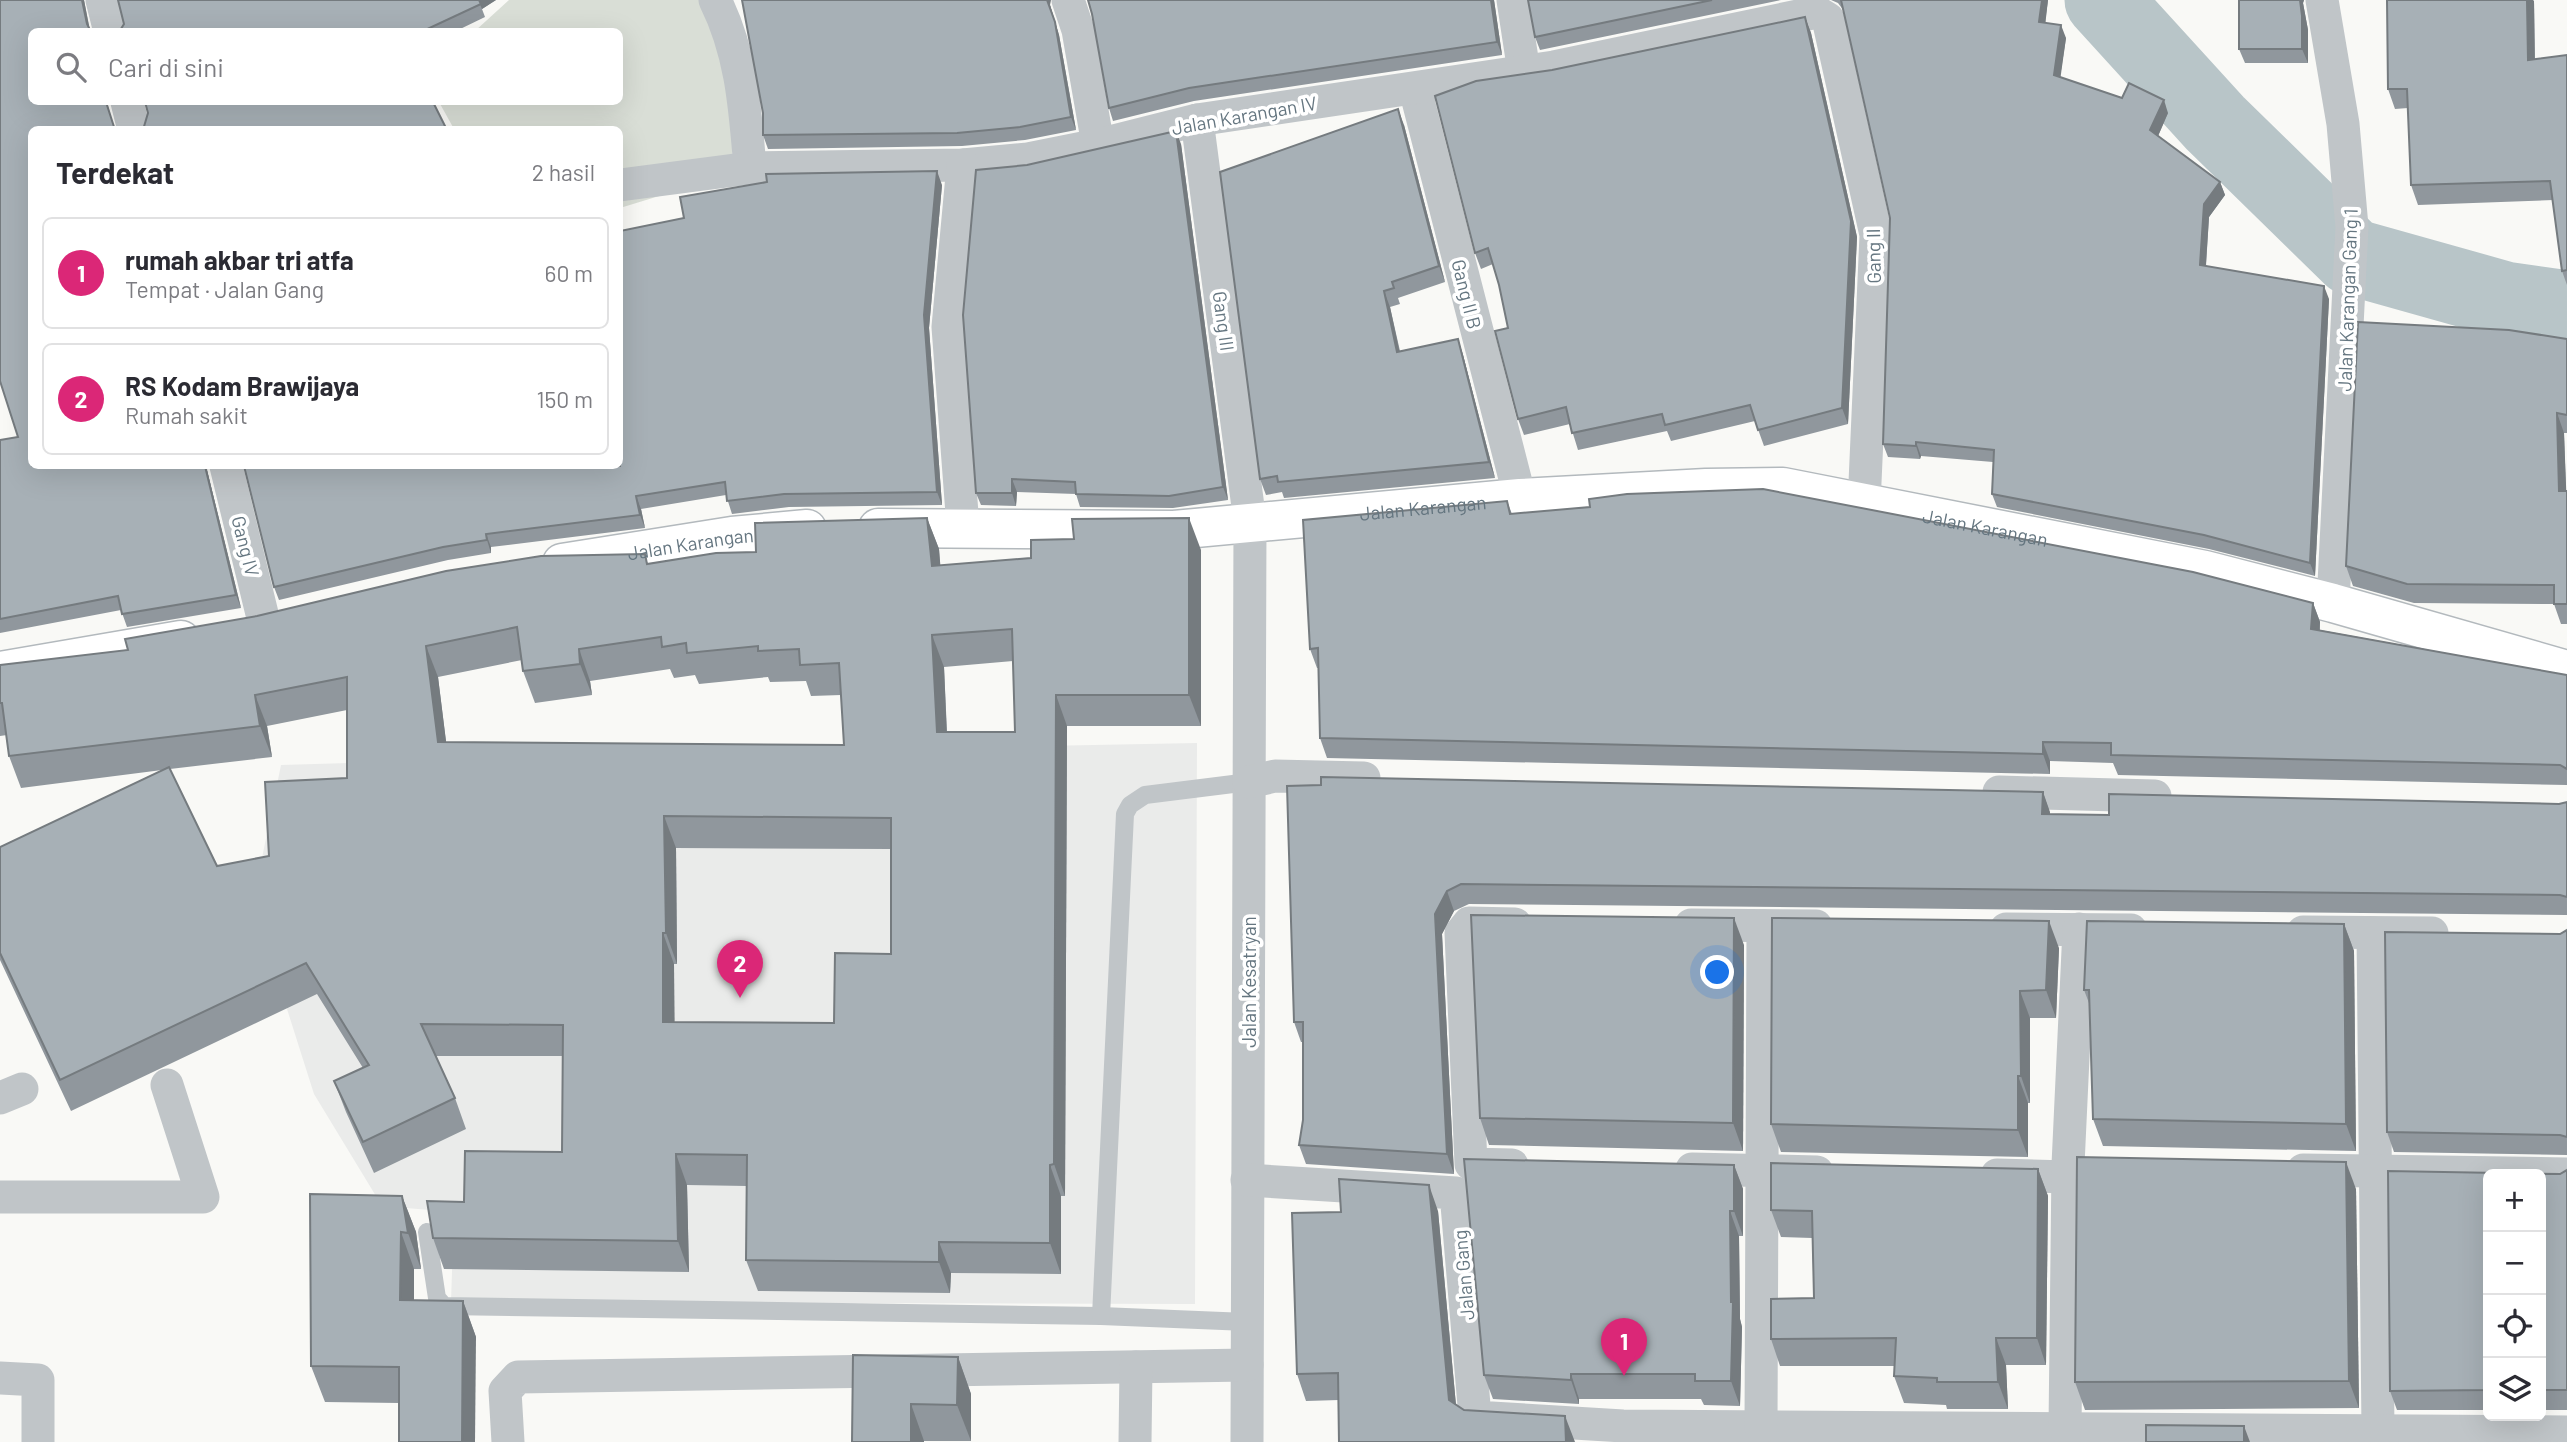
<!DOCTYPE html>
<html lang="id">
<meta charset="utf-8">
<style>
:root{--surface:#fff;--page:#f2f2f3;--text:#2b2b33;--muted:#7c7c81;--line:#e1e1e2;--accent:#db2777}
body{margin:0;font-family:Barlow,sans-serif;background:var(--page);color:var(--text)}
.controls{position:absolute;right:21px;bottom:21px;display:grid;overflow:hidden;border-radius:10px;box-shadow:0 7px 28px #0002}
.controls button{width:63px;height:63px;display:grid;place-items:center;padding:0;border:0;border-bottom:2px solid var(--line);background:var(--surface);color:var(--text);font:35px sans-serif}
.you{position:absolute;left:1718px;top:973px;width:24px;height:24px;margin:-18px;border:5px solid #fff;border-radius:50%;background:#1a73e8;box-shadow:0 0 0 10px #1a73e833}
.badge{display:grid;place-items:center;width:46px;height:46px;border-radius:50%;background:var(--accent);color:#fff;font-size:23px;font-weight:700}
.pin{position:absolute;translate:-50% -58px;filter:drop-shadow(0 2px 4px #0008)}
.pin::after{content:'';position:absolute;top:37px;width:24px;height:21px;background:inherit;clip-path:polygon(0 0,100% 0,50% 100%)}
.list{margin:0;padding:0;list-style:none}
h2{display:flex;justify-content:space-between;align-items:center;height:91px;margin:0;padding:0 28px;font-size:30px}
h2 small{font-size:23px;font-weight:400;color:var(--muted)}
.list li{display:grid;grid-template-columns:46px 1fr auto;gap:21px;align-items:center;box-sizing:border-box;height:112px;margin:0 14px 14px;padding:0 14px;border:2px solid var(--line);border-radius:10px}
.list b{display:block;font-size:26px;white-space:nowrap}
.list p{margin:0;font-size:23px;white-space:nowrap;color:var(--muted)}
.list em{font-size:23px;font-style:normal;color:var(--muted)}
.icon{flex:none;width:38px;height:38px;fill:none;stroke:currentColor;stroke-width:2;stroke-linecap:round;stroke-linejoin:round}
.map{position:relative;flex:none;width:2567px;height:1442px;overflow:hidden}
.search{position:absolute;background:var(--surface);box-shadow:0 7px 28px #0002;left:28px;top:28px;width:595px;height:77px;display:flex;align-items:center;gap:18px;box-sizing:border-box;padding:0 24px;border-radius:10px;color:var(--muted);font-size:26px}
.panel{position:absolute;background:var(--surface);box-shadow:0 7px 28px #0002;left:28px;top:126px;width:595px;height:343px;border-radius:10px}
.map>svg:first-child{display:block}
</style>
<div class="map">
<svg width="2567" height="1442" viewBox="0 0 2567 1442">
<rect width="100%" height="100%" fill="#f9f9f6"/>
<path fill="#eaebea" d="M1197 743 1195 1304 451 1302 454 1212 382 1206 314 1094 253 902 281 765 722 752Z"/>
<path fill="#d9ded6" d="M509 0H707L735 108 731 174 620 208V130L454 129 439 102H620V32L475 31Z"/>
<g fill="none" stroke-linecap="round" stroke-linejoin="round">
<path stroke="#b8c5c8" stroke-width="77" d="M2103 0 2215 123 2352 257 2505 300 2567 309"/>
<g stroke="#b3b9bd" stroke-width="41">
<g id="secondary">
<path id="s1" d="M878 528 1174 530 1520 498 1706 488 1783 487 2205 570 2333 603 2567 670"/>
<path id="s2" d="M562 563 732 536 807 529"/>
<path d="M0 671 181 640"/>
</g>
</g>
<g stroke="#c0c5c8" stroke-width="18">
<path d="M427 1232 437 1298 444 1306 1101 1316 1247 1322"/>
<path d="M1101 1316 1125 814 1130 805 1145 795 1249 782"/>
</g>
<g stroke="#c0c5c8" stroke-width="33">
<path d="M102 0 110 32"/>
<path d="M715 0C742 54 745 109 750 168"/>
<path d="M1068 0 1078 30 1098 145"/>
<path d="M1513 0 1524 72"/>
<path d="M2322 0 2343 124 2352 227 2333 603"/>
<path d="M1415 89 1520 498"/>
<path d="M127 102 134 130"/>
<path d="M1197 120 1250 522 1247 1442"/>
<path d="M620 185 750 168 963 165 1028 159 1098 145 1197 120 1554 67 1817 12 1828 19 1876 235 1864 505"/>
<path d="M226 466 265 626"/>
<path d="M963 527 948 327 963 165"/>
<path d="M1249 782 1275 776 1364 778"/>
<path d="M1999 792 2155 796"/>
<path d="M1691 925 1816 926"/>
<path d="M2006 929 2131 930"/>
<path d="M2303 932 2432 933"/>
<path d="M2373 933 2378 1431"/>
<path d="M0 1098 22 1089"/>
<path d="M1512 1165 1471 1164 1461 933 1469 923 1515 924"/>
<path d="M1692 1169 1817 1172"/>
<path d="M2303 1170 2567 1174"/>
<path d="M1997 1175 2068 1177"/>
<path d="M1247 1180 1456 1193 1475 1417 1623 1426 2567 1432"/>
<path d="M0 1197H203L167 1085"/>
<path d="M0 1378 38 1380V1442"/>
<path d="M1761 1427 1763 926"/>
<path d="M2065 1428 2068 1165 2079 929"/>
<path d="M508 1442 505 1391 518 1377 1247 1365"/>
<path d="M1135 1442 1136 1367"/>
</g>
<use href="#secondary" stroke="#fff" stroke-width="38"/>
</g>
<g fill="#90979d" fill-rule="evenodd">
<path d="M0 0H84L90 30 108 106 207 470 241 608 127 627 121 610 0 633V440L18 437Z"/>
<path d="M496 0 482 9 485 17 454 32H119Z"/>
<path d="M1088 0H1494L1502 55 1194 101 1113 121 1109 108 1092 14Z"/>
<path d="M1528 0H1781L1540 50 1535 37Z"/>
<path d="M1831 0H2048L2045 23 2066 38 2060 77 2168 113 2158 136 2220 182 2225 195 2209 217 2206 266 2329 299 2315 576 2209 549 1997 507 1992 494 1993 462 1921 456 1920 459 1888 457 1883 444 1890 218 1844 11 1838 3Z"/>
<path d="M2239 0H2304L2303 3 2308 30V63H2245L2239 49Z"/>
<path d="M2534 1 2535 59 2567 55V285L2562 271 2553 200 2418 205 2411 185 2408 108 2395 109 2388 89Z"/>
<path d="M1050 5 1059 35 1076 130 1025 140 962 146 768 149 763 135V113Z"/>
<path d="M1805 17 1811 33 1857 237 1848 424 1764 446 1755 421 1671 441 1667 431 1578 450 1570 424 1524 435 1518 419 1508 328 1499 285 1493 264 1481 269 1475 253 1552 70Z"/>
<path d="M1404 125 1445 282 1398 298 1400 304 1390 307 1400 351 1458 339 1463 355 1495 478 1284 498 1282 492 1266 495 1260 479Z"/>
<path d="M1181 144 1228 500 1173 508 1080 507 1076 494 1017 492 1016 506 981 505 976 493 1027 165Z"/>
<path d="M942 185 929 328 942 505 789 507 732 514 726 495 641 509 645 528 491 547V553L448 560 279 600 274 587Z"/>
<path d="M2567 339V433H2564L2566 491H2567V624H2561L2554 604 2414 603 2353 586 2346 566Z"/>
<path d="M1507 501 1512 514 2313 603 2320 622V630L2567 675V785L2118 775 2113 763 2050 761V774L1327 758 1320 738 1318 668H1317L1310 649Z"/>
<path d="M927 518 939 549 940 566 1201 550V726H1067L1065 1196H1061V1274L951 1273 950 1293 758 1291 746 1260 747 1186 687 1185 689 1272 444 1269 433 1238 464 1202 562 1152 563 1056H435L455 1098 466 1129 374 1173 346 1112 334 1081 363 1068 317 994 71 1111 0 960V847L162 770 21 788 9 756 7 735 0 736V665L128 650 648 564 756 552ZM522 660 523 671 535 703 592 695 590 681 670 669 674 678 695 675 699 684 768 677 770 682 806 681 811 696 841 695 844 745 446 742 438 677ZM1013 661 1015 732H947L944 667ZM347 710V778L269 856 217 866 170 769 272 757 267 726ZM676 848 891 849V954L834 1023 674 1022V964H677Z"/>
<path d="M1287 786 2043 792 2050 814 2109 815 2559 804 2567 802V915L1469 904 1454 911 1442 934 1454 1174 1306 1164 1299 1145 1303 1120V1042H1301L1294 1022Z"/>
<path d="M2344 924 2354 951 2356 1151 2103 1146 2093 1119 2089 1003 2084 990Z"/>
<path d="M2567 930V1155L2394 1152 2387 1132 2560 934Z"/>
<path d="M1744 945 1743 1151 1489 1145 1480 1118Z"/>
<path d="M2059 948 2056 1018H2030V1103H2028V1157L1781 1152 1771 1124Z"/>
<path d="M1734 1165 1743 1189V1236H1739L1740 1319 1742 1327 1740 1406 1704 1405 1701 1399H1579V1404L1493 1399 1484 1375Z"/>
<path d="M2038 1169 2048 1196 2046 1365H2006L2008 1409H1947L1946 1405 1904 1403 1894 1376V1366H1780L1771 1339 1814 1298 1812 1238 1781 1237 1771 1210Z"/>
<path d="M2567 1170V1410H2541V1174H2488V1410H2397L2390 1391 2388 1171 2560 1174Z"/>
<path d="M2356 1189 2359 1408 2085 1410 2075 1382Z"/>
<path d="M402 1196 416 1232 421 1269H414V1300L463 1301 476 1337 399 1403 325 1402 311 1366Z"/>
<path d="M1438 1211 1456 1405 1464 1410 1575 1442 1339 1400 1306 1401 1297 1374 1341 1212Z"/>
<path d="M958 1357 971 1394V1441H924L852 1442Z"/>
</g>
<g fill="#757b7f">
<path d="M82 0H84L90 32 87 24Z"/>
<path d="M478 0H496L482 9Z"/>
<path d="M1047 0H1051L1050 5 1059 35 1076 130 1071 117Z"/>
<path d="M1491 0H1494L1502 55 1497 42Z"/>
<path d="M2042 0H2048L2044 35 2039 22Z"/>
<path d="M2300 0H2304L2303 3 2308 30V63L2302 49Z"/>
<path d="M2527 0H2533L2534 1 2535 80 2528 60Z"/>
<path d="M1805 17 1811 33 1857 237 1848 424 1842 408Z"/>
<path d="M2061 25 2066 38 2059 88 2054 75Z"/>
<path d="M2164 100 2168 113 2155 143 2150 130Z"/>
<path d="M1398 109 1404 125 1445 282 1439 266Z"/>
<path d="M1176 131 1181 144 1228 500 1223 487Z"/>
<path d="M937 171 942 185 929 328 942 505 937 492 924 315Z"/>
<path d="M2220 182 2225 195 2209 217 2205 278 2200 265 2204 204Z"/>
<path d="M2324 286 2329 299 2315 576 2310 563Z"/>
<path d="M1384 291 1390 307 1403 368 1397 352Z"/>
<path d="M1458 339 1463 355 1495 478 1489 462Z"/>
<path d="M2557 413 2564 433 2567 511 2559 491Z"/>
<path d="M1916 442 1921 456 1920 459 1916 446Z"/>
<path d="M205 466H208L207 470 241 608 236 595Z"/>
<path d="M1012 479 1017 492 1016 506 1012 493Z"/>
<path d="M636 496 641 509 645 528 640 515Z"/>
<path d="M927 518 939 549 943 597 932 566Z"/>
<path d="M1189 518 1201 550V726L1189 695Z"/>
<path d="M486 534 491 547V553L487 540Z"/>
<path d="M2313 603 2320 622 2318 648 2311 629Z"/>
<path d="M932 635 944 667 948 763 937 732Z"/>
<path d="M426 646 438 677 450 773 438 742Z"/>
<path d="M579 649 590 681 592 695 580 664Z"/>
<path d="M255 695 267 726 272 757 260 726Z"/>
<path d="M1056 695 1067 726 1065 1196 1054 1164Z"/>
<path d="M2043 742 2050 761V774L2043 754Z"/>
<path d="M2043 792 2050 812 2049 834 2042 814Z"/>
<path d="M664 816 676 848 677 964 666 933Z"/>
<path d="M1447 891 1454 911 1442 934 1454 1174 1447 1154 1435 914Z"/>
<path d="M1734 918 1744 945 1743 1151 1733 1123Z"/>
<path d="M2049 921 2059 948 2056 1018 2046 990Z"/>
<path d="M2344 924 2354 951 2356 1151 2346 1124Z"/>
<path d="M663 933 674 964 675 1053 663 1022Z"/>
<path d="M2020 991 2030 1018V1103L2021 1076Z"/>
<path d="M2018 1076 2028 1103V1157L2018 1130Z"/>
<path d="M676 1154 687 1185 689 1272 678 1241Z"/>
<path d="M2346 1162 2356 1189 2359 1408 2349 1381Z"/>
<path d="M1050 1165 1061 1196V1274L1050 1243Z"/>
<path d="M1734 1165 1743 1189V1236L1734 1211Z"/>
<path d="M2038 1169 2048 1196 2046 1365 2037 1338Z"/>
<path d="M1429 1185 1438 1211 1458 1427 1449 1400Z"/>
<path d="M402 1196 416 1232 421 1269 408 1233Z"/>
<path d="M1730 1211 1739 1236 1740 1319 1742 1327 1740 1406 1731 1381Z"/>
<path d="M401 1232 414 1269V1336L400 1300Z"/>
<path d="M939 1242 951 1273 950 1293 939 1262Z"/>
<path d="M463 1301 476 1337 475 1442H462Z"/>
<path d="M1996 1338 2006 1365 2008 1409 1998 1382Z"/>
<path d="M958 1357 971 1394V1441L957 1405Z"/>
<path d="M1571 1374 1579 1399V1404L1571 1380Z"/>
<path d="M911 1404 924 1441V1442H911Z"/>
<path d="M1565 1416 1575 1442H1566Z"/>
<path d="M2244 1426 2250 1442H2244Z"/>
</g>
<g fill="#a7b0b6" stroke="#757b7f" stroke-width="2" fill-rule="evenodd">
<path d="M0 0H82L87 24 91 32H32V102H106L115 130H32V466H205L236 595 122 614 118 596 0 619V440L18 437 0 381Z"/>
<path d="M118 0H479L481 4 421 32H119L124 24Z"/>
<path d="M742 0H1047L1055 22 1071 117 1020 127 957 133 763 135V113Z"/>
<path d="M1088 0H1491L1497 42 1189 88 1109 108 1092 14Z"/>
<path d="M1528 0H1712L1535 37Z"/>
<path d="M1841 0H2042L2039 22 2061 25 2054 75 2122 98 2129 83 2164 100 2150 130 2220 182 2204 204 2200 265 2324 286 2310 563 2204 535 1992 494 1994 450 1916 442V446L1883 444 1890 218Z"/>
<path d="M2239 0H2300L2302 16V49H2239Z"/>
<path d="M2387 0H2527L2528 60 2567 55V270L2562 271 2550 181 2411 185 2407 89H2388Z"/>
<path d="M1805 17 1851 221 1842 408 1758 430 1750 405 1665 425 1662 414 1572 433 1566 407 1518 419 1495 331 1508 328 1499 285 1488 248 1475 253 1435 96 1476 81 1552 70Z"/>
<path d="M145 102H433L447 130H143L148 113Z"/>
<path d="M1398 109 1439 266 1392 282 1394 288 1384 291 1397 352 1458 339 1489 462 1278 482 1277 476 1260 479 1220 172Z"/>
<path d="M1176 131 1223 487 1169 496 1076 494 1075 482 1012 479V493H976L963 315 976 170 1027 165Z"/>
<path d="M937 171 924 315 937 492 784 494 727 501 725 482 636 496 640 515 486 534 487 540 443 547 274 587 244 466H620V231L684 218 680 197 767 182 766 174Z"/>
<path d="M2358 322 2509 330 2567 339V415L2557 413 2559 491H2567V604H2554V585L2407 584 2346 566Z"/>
<path d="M1763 489 2193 572 2313 603 2311 629 2567 675V769L2560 765 2111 755V743L2043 742V754L1320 738 1318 648 1310 649 1303 520 1507 501 1510 514 1590 507 1589 499 1627 494Z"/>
<path d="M927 518 932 566 1031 558V540L1074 539 1072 519 1189 518V695H1056L1054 1164 1050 1165V1243L939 1242V1262L746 1260 747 1155 676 1154 678 1241 433 1238 427 1201 464 1202 465 1151 562 1152 563 1025 421 1024 455 1098 363 1142 334 1081 369 1065 306 963 60 1080 0 953V847L169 767 217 866 269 856 265 782 347 778V677L255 695 260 726 9 756 2 703H0V665L128 650 125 639 257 616 446 571 541 556 645 554 647 564 716 553 756 552 755 523ZM517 627 523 671 580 664 579 649 661 637 662 647 686 643 687 653 758 646V651L799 649 800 665 839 663 844 745 438 742 426 646ZM1012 629 1015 732H937L932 635ZM664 816 891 818V954L835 953 834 1023 663 1022V933H666Z"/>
<path d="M1321 777 2043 792 2042 814 2109 815V794L2559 804 2567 802V897L2560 895 1461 884 1447 891 1435 914 1447 1154 1299 1145 1303 1120V1022H1294L1287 786 1321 785Z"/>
<path d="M1471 915 1734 918 1733 1123 1480 1118Z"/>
<path d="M1772 918 2049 921 2046 990 2020 991 2021 1076H2018V1130L1771 1124Z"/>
<path d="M2087 921 2344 924 2346 1124 2093 1119 2089 990H2084Z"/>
<path d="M2567 930V1137L2560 1135 2387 1132 2385 932 2560 934Z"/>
<path d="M2077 1157 2346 1162 2349 1381 2075 1382Z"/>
<path d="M1464 1159 1734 1165V1211H1730L1731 1302H1733L1731 1381H1695V1374H1571V1380L1484 1375Z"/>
<path d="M1771 1163 2038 1169 2037 1338H1996L1998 1382H1937V1378L1894 1376 1896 1338 1771 1339V1299L1814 1298 1812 1211 1771 1210Z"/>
<path d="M2567 1170V1390H2541V1174H2488V1390L2390 1391 2388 1171 2560 1174Z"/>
<path d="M1339 1179 1429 1185 1449 1400 1464 1410 1565 1416 1566 1442H1339L1338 1373 1297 1374 1292 1213 1341 1212Z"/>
<path d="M310 1194 402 1196 408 1233 401 1232 400 1300 463 1301 462 1442H399V1367L311 1366Z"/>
<path d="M853 1355 958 1357 957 1405 911 1404V1442H852Z"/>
<path d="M2146 1425 2244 1426V1442H2146Z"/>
</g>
<g text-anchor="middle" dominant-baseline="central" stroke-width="7" stroke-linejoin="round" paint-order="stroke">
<g font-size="19" fill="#657680" stroke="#fff">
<text transform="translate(1244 115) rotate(-10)">Jalan Karangan IV</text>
<text transform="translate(1873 256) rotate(-91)">Gang II</text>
<text transform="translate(1467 294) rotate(76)">Gang II B</text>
<text transform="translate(2347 300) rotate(-88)">Jalan Karangan Gang 1</text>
<text transform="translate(1224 321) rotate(82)">Gang III</text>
<text stroke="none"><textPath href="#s1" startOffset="546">Jalan Karangan</textPath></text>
<text stroke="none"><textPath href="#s1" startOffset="1113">Jalan Karangan</textPath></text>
<text stroke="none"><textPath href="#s2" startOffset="130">Jalan Karangan</textPath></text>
<text transform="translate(246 546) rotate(76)">Gang IV</text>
<text transform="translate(1248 982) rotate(-90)">Jalan Kesatryan</text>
<text transform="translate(1463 1275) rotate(-95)">Jalan Gang</text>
</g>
</g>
</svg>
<div class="controls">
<button>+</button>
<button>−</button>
<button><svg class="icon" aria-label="locate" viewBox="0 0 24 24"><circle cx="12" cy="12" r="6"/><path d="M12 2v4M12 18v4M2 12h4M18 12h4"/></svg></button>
<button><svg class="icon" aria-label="layers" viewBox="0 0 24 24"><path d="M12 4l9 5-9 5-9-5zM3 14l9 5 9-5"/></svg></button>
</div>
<div class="you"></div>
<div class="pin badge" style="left:1624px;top:1376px">1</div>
<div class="pin badge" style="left:740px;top:998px">2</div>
<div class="search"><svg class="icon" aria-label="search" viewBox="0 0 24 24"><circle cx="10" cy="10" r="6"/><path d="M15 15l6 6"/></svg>Cari di sini</div>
<section class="panel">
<h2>Terdekat<small>2 hasil</small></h2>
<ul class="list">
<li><span class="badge">1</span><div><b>rumah akbar tri atfa</b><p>Tempat · Jalan Gang</p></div><em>60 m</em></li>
<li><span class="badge">2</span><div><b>RS Kodam Brawijaya</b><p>Rumah sakit</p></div><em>150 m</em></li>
</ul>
</section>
</div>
